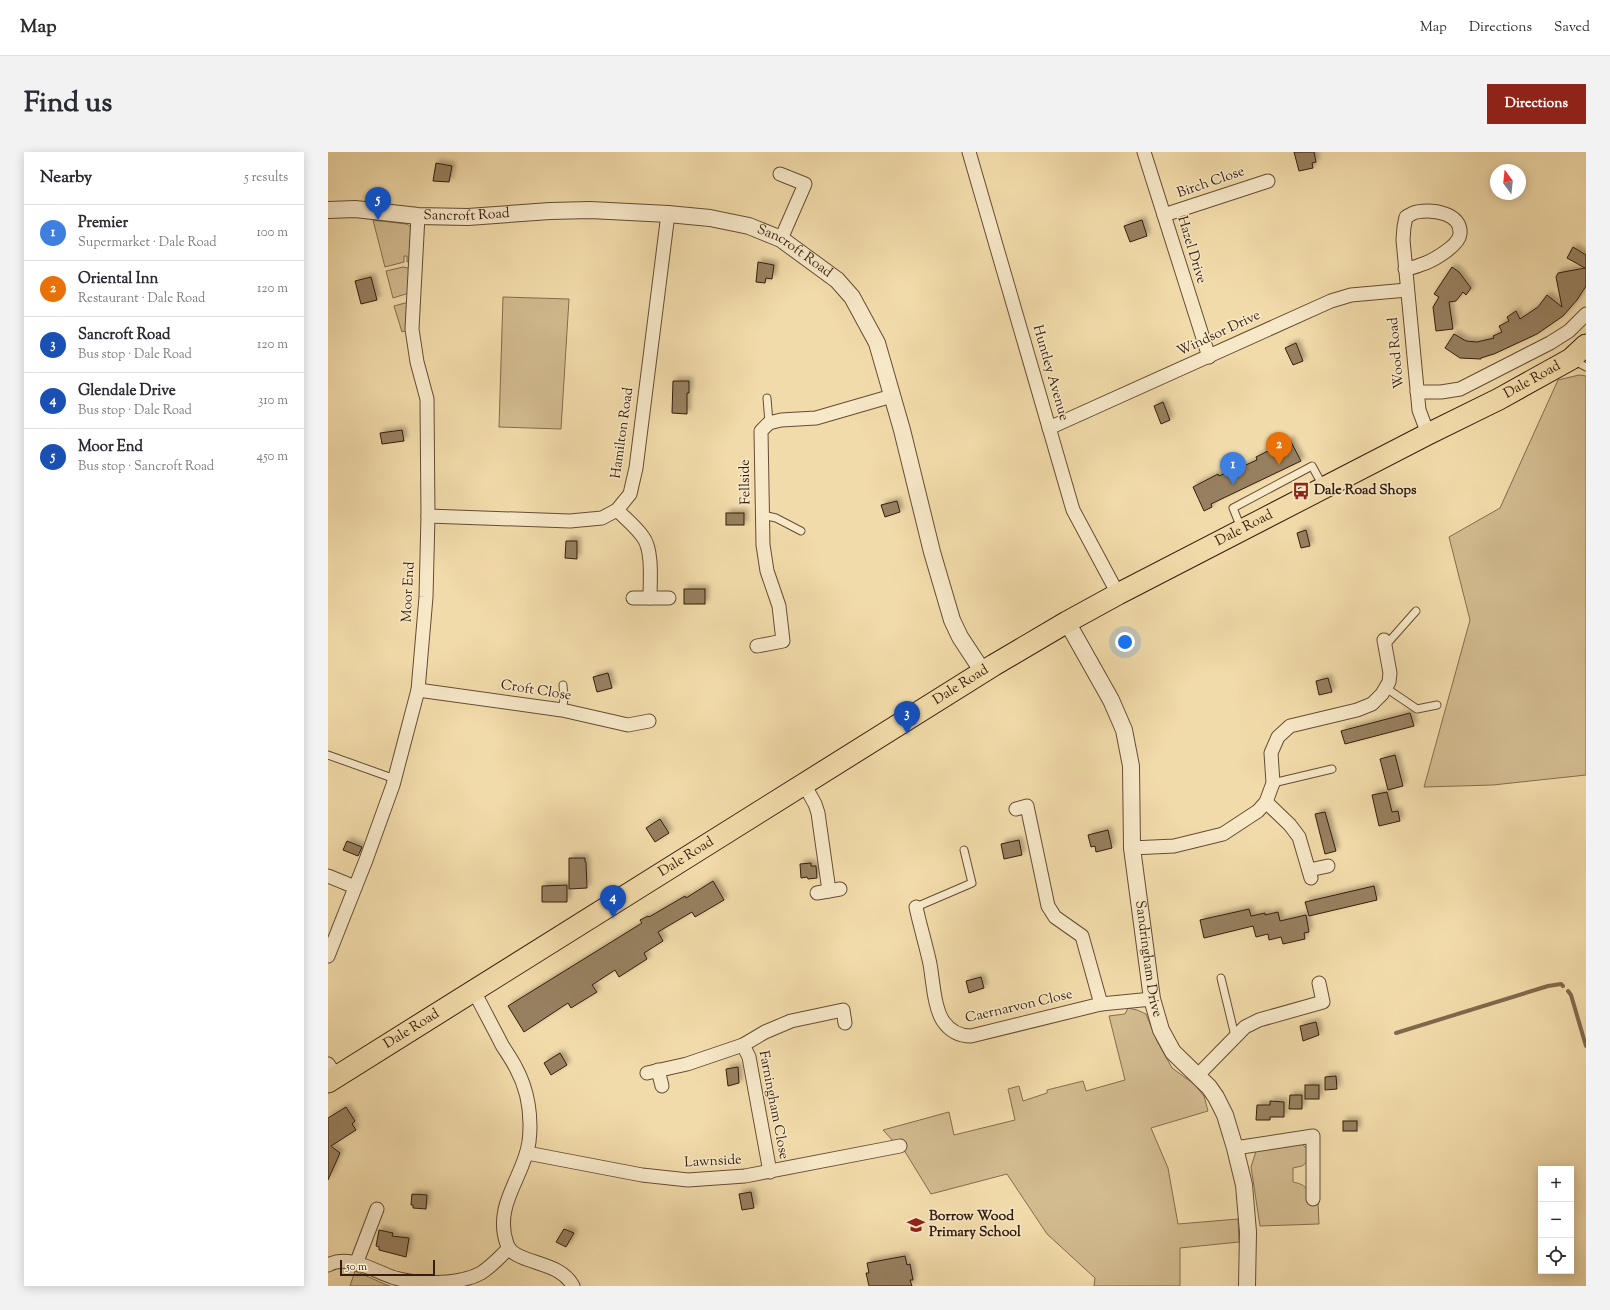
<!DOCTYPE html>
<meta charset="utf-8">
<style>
:root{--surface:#fff;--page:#f2f2f3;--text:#2b2b33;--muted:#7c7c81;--line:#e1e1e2;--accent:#8f2418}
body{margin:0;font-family:"Sorts Mill Goudy",serif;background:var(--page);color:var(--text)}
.controls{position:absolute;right:12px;bottom:12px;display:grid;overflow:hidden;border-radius:0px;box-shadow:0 2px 10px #0003}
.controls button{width:36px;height:36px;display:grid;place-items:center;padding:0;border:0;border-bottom:1px solid var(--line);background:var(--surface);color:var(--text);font:20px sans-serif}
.compass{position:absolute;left:1162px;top:12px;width:36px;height:36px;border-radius:50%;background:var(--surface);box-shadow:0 2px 10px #0003;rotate:345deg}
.scale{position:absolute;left:12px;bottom:10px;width:95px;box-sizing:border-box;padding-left:4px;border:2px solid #351e0d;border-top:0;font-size:11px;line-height:14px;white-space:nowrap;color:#351e0d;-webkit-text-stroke:3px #f7e8c8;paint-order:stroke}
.you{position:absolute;left:797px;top:490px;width:14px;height:14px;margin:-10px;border:3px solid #fff;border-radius:50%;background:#1a73e8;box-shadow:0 0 0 6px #1a73e833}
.badge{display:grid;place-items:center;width:26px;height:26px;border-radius:50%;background:var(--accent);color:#fff;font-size:13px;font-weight:700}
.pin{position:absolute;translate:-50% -33px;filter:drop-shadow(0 1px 2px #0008)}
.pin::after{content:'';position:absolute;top:21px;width:14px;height:12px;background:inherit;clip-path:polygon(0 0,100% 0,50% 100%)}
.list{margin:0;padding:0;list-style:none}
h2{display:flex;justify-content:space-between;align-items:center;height:52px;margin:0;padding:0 16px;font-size:17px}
h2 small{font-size:13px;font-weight:400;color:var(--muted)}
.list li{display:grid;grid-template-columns:26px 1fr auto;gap:12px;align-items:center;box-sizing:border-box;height:56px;padding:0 16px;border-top:1px solid var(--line)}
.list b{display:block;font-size:15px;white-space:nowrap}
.list p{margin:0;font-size:13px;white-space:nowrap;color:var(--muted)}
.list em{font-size:13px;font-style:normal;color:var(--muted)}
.icon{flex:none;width:22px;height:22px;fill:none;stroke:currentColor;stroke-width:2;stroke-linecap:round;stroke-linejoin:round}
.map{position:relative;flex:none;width:1258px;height:1134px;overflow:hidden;border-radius:0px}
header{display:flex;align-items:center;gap:24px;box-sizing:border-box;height:56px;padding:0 20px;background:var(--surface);border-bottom:1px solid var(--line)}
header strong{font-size:19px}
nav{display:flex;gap:22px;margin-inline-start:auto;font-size:14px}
.intro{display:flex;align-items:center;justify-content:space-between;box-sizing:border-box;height:96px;padding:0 24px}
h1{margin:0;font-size:28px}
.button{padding:10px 18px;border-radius:0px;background:var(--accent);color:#fff;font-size:14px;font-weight:700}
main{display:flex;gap:24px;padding:0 24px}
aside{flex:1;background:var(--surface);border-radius:0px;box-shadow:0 2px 10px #0003}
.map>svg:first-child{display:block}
</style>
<header>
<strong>Map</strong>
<nav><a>Map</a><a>Directions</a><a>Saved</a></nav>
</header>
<div class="intro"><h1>Find us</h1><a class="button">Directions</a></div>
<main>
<aside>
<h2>Nearby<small>5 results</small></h2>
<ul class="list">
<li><span class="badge" style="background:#3f7fe0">1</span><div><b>Premier</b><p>Supermarket · Dale Road</p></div><em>100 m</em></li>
<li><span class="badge" style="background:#e8710a">2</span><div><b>Oriental Inn</b><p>Restaurant · Dale Road</p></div><em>120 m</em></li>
<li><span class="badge" style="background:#1a4fb4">3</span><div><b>Sancroft Road</b><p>Bus stop · Dale Road</p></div><em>120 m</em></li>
<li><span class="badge" style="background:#1a4fb4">4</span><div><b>Glendale Drive</b><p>Bus stop · Dale Road</p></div><em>310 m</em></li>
<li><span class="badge" style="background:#1a4fb4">5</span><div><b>Moor End</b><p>Bus stop · Sancroft Road</p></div><em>450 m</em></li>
</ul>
</aside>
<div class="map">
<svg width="1258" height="1134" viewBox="0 0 1258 1134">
<defs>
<filter id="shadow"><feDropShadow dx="3.5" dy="-3.5" stdDeviation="2" flood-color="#0004"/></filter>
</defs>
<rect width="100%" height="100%" fill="#f2dbaa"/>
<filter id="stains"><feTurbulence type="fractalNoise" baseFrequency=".005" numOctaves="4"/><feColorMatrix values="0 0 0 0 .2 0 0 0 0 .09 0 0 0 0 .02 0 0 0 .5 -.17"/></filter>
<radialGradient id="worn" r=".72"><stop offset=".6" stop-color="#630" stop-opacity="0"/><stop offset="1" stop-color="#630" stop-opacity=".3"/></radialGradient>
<g fill="#d2bb8f" stroke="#846c4e">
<path d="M45 68 79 72 84 76 83 109 79 110V104H76V110L57 115Z"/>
<path d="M75 115 84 117 81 141 65 146 58 119Z"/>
<path d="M175 145 241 147 233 277 171 275Z"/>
<path d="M77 151 81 152 80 178 74 180 66 154Z"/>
<path d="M1251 223 1258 224V623L1165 633 1096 635 1142 468 1121 385 1172 356 1230 228Z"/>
<path d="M800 856 809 858 818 862 829 889 844 916 866 932 876 944 880 959 823 976 840 1016 850 1072 910 1067 911 1090 852 1096V1134H766L767 1126 719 1082 679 1022 603 1042 576 998 566 990 555 978 621 960 626 983 687 968 680 937 691 934 695 949 719 941V938L755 929 758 939 797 928 781 864 797 862Z"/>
<path d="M973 991 979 997V1010L974 1014 965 1016V1030C979 1033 979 1036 981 1049L990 1051 991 1072 932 1074 923 1015 929 996Z"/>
<path d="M27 1119 61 1134H62H22Z"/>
</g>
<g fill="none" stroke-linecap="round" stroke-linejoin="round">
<g stroke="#80694b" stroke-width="4">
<path d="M1240 839 1243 843 1258 894"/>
<path d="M1068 881 1220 834 1233 832 1235 834"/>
</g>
</g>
<g fill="#97805f" stroke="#351e0d" filter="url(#shadow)">
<path d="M966 0H986L988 10 984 11 985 16 971 19Z"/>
<path d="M108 11 124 14 121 30 105 29Z"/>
<path d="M814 68 819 84 802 90 796 74Z"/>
<path d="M1245 95 1258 103V134L1249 148 1235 164 1209 182 1166 202 1153 206V207L1132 206 1117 196 1126 182 1138 189 1149 190 1166 186 1165 184 1174 180 1171 174 1181 169 1179 165 1188 159 1192 167 1210 155 1219 143 1234 155 1228 125 1230 121 1257 116 1239 106Z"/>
<path d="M430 110 446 113 444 127 438 126 437 131 428 130Z"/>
<path d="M1124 115 1131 120 1143 136 1138 143 1135 140 1128 149 1121 150 1125 177 1108 179 1105 155 1111 145 1106 142Z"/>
<path d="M43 125 49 148 33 152 27 129Z"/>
<path d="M968 191 975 209 965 213 957 196Z"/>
<path d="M345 229H361V241H359V262L344 261Z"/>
<path d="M835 250 842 268 833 272 826 254Z"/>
<path d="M74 278 76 289 54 292 52 281Z"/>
<path d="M962 288 973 309 883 352 884 355 876 359 865 335 890 322 891 324 911 315V316L929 308 928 305Z"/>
<path d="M569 349 572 360 557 365 553 353Z"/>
<rect x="398" y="361" width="18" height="12"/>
<path d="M978 378 982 394 973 396 969 381Z"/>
<path d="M238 389H249V407L237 406Z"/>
<rect x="356" y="437" width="21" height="15"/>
<path d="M280 521 284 536 269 540 265 525Z"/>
<path d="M1000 526 1004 540 991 543 988 529Z"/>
<path d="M1082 561 1086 574 1017 592 1013 579Z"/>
<path d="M1067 603 1075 634 1060 638 1052 607Z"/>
<path d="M1059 640 1064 660 1070 659 1072 669 1051 674 1044 643Z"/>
<path d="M997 660 1008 699 997 702 987 662Z"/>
<path d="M332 667 341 681 327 690 318 676Z"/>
<path d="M780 678 784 696 768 700 767 694 763 695 760 683Z"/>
<path d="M691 688 694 703 676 707 673 692Z"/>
<path d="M19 689 34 695 30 704 15 698Z"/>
<path d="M241 706H257V710H258L259 736 241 737Z"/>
<path d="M483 711V714H488L489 726 480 727 479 725 473 726 472 712Z"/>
<path d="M385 729 396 748 367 765 364 760 330 780 335 789 316 801 319 807 291 825 287 818 264 833 269 840 243 856 240 851 196 880 180 854 314 771 312 768 320 764 321 765 357 744 358 746Z"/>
<path d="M239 733V750H214V734Z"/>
<path d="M1046 734 1049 748 981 764 977 750Z"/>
<path d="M921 757 923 764 937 761V763L950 760 952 769 978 763 981 780 976 781 977 787 955 792 953 785 941 788 940 782 928 785 925 774 876 786 872 768Z"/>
<path d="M653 825 656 836 641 841 638 829Z"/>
<path d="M988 870 991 883 975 889 972 874Z"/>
<path d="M232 901 239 913 223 923 216 911Z"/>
<path d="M410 915 411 931 400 934 398 917Z"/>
<path d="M1008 924 1009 937 997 938V925Z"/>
<rect x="977" y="933" width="14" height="14"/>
<path d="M962 943H974V957H961Z"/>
<path d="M942 949 956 950V965H942V968H928L929 953H942Z"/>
<path d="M18 955 27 969 24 972 28 978 3 994 12 1001 0 1028V966Z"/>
<rect x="1015" y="969" width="14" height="10"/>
<path d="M423 1040 426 1056 414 1058 411 1042Z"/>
<path d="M84 1042 99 1043 98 1057 85 1056V1053H83Z"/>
<path d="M236 1077 246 1081 238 1095 228 1090Z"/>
<path d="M51 1078 65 1081 64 1084 81 1086 78 1105 51 1098V1095L48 1094Z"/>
<path d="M577 1104 579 1113 582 1112 585 1128H582L584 1134H541L538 1121H541L539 1111Z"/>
</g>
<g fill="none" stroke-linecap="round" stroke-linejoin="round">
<g stroke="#644d34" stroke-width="9">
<g id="service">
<path d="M1245 208 1258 215"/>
<path d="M439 246 441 271"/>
<path d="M435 363 448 366 473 379"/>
<path d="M913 376 905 356 984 314 995 334"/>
<path d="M1057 494 1088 459"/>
<path d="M1058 536 1089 557 1109 553"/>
<path d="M234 558 236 547 235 533"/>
<path d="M0 603 67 627"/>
<path d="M945 631 1004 617"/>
<path d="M588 755 644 731 636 698"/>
<path d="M893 826 907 884"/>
</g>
</g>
<g stroke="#644d34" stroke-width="15">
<g id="minor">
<path d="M641 0 745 358 790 442"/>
<path d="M816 0 881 205"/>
<path d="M452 22 477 32 453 87"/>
<path d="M836 63 940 29"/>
<path d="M1077 117C1082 116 1088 115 1092 113 1103 110 1131 94 1132 82 1134 61 1105 57 1089 60 1086 60 1082 63 1078 65L1076 75 1075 88 1091 258 1100 282"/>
<path d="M1089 240H1113L1132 237 1222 191 1241 179 1258 162"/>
<path d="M721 276 1003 149 1023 143 1079 138"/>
<path d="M289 358C298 367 308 375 315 385 325 398 322 429 322 446"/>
<path d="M100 364 242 369 274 366 289 358 302 342 308 316 340 62"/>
<path d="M305 446H341"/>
<path d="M429 494 455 489 451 454 439 419 435 393 433 279 441 271 453 268 488 266 564 244"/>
<path d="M90 538 234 558 300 573 321 569"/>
<path d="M476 632 487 652 490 661 501 739"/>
<path d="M938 650 962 673 971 685 983 726"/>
<path d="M688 657 699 654 720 754 727 765 754 784 773 852"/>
<path d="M804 696 846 694 895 682 930 659 938 650 945 631 943 601 950 585 962 574 1029 558 1044 552 1054 542 1061 530 1062 521 1056 488"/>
<path d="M981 718 1000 714"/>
<path d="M0 724 27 735"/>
<path d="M489 741 512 737"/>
<path d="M588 755C592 774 598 793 602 812 605 829 606 855 615 869 622 879 631 884 643 884L773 852 824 847"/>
<path d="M0 804 38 708 65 633 90 538 98 445 100 364 99 247 89 210 84 177 90 64"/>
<path d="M146 839C155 857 165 875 174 893 179 901 184 908 188 916 200 938 204 965 201 990 196 1025 165 1053 179 1092 186 1113 231 1107 245 1134"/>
<path d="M415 893 421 905 442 1020"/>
<path d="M0 912 9 925"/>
<path d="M330 918 334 934"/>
<path d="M319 921 359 912 415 893 437 880 463 869 515 858 517 871"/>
<path d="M870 923 917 875 931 868 995 850 991 831"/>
<path d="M907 996 985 984V1047"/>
<path d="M199 1001 314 1023 360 1028 417 1024 572 994"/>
<path d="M28 1112 49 1057"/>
<path d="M0 1113C19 1102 45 1118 64 1125 88 1133 131 1133 153 1121 164 1114 172 1105 181 1096"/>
</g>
</g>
<g stroke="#644d34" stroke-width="18">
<g id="tertiary">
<path id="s1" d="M0 58 27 57 90 64 140 65 222 59 262 58 340 62 382 66 421 74 453 87 509 128 524 145 549 191 574 278 604 400 624 468 632 485 655 520"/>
<path id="s2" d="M739 470 783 548 796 578 803 614 804 696 824 847 833 878 845 900 881 935 888 945 897 963 907 996 916 1033 920 1080 919 1134"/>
</g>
</g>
<g stroke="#351e0d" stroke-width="23">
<g id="primary">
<path id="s3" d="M0 930 666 513 739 470 790 442 1100 282 1171 247 1243 207 1258 193"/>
</g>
</g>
<use href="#service" stroke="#f7e8c8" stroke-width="7"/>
<use href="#minor" stroke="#f7e8c8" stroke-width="13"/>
<use href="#tertiary" stroke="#f7e8c8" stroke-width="16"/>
<use href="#primary" stroke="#f2dbaa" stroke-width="21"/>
</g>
<defs>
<g id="bus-bare" transform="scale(1.38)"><path d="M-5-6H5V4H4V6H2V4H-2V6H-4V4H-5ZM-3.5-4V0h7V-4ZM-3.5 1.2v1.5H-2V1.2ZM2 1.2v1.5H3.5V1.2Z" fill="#8f2418" stroke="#f7e8c8" stroke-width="2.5" paint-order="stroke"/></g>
<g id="school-bare" transform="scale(1.38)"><path d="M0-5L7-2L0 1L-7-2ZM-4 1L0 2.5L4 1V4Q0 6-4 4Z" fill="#8f2418" stroke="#f7e8c8" stroke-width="2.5" paint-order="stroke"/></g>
</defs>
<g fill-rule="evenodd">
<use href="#bus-bare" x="973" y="339"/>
<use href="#school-bare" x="588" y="1073"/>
</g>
<g text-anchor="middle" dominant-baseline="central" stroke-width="3" stroke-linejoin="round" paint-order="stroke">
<g font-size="14" fill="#351e0d" stroke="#f7e8c8">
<text transform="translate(883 31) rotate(-19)">Birch Close</text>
<text stroke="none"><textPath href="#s1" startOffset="139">Sancroft Road</textPath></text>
<text transform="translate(863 98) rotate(73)">Hazel Drive</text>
<text stroke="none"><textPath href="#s1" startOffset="475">Sancroft Road</textPath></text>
<text transform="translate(891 182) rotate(-25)">Windsor Drive</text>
<text transform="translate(1069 201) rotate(-95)">Wood Road</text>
<text transform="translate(722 221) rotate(74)">Huntley Avenue</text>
<text stroke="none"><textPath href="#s3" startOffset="1395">Dale Road</textPath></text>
<text transform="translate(295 281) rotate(-82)">Hamilton Road</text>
<text transform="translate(418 330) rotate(-91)">Fellside</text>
<text stroke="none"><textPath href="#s3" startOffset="1071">Dale Road</textPath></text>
<text transform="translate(81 440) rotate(-87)">Moor End</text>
<text stroke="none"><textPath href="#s3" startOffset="747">Dale Road</textPath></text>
<text transform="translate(208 539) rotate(9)">Croft Close</text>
<text stroke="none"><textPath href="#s3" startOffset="423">Dale Road</textPath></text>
<text stroke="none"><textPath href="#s2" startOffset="353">Sandringham Drive</textPath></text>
<text transform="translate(691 855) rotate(-13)">Caernarvon Close</text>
<text stroke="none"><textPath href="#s3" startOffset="99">Dale Road</textPath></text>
<text transform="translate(445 953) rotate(79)">Farningham Close</text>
<text transform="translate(385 1010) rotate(-3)">Lawnside</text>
</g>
<g font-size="14" font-weight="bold" fill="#351e0d" stroke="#f7e8c8" text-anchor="start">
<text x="986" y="339">Dale Road Shops</text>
<text x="601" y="1065">Borrow Wood<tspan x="601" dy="16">Primary School</tspan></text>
</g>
</g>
<rect width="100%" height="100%" filter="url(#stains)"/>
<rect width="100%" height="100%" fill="url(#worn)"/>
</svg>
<div class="controls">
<button>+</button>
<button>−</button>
<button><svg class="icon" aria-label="locate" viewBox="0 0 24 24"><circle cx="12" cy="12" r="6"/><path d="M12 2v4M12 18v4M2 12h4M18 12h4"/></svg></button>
</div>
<svg class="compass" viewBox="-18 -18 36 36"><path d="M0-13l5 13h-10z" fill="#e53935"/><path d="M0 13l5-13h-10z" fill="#7c7c81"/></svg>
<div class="scale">50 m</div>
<div class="you"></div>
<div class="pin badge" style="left:905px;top:333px;background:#3f7fe0">1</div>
<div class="pin badge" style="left:951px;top:313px;background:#e8710a">2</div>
<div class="pin badge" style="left:579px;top:582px;background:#1a4fb4">3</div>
<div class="pin badge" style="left:285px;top:766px;background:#1a4fb4">4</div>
<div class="pin badge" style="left:50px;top:68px;background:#1a4fb4">5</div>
</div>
</main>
